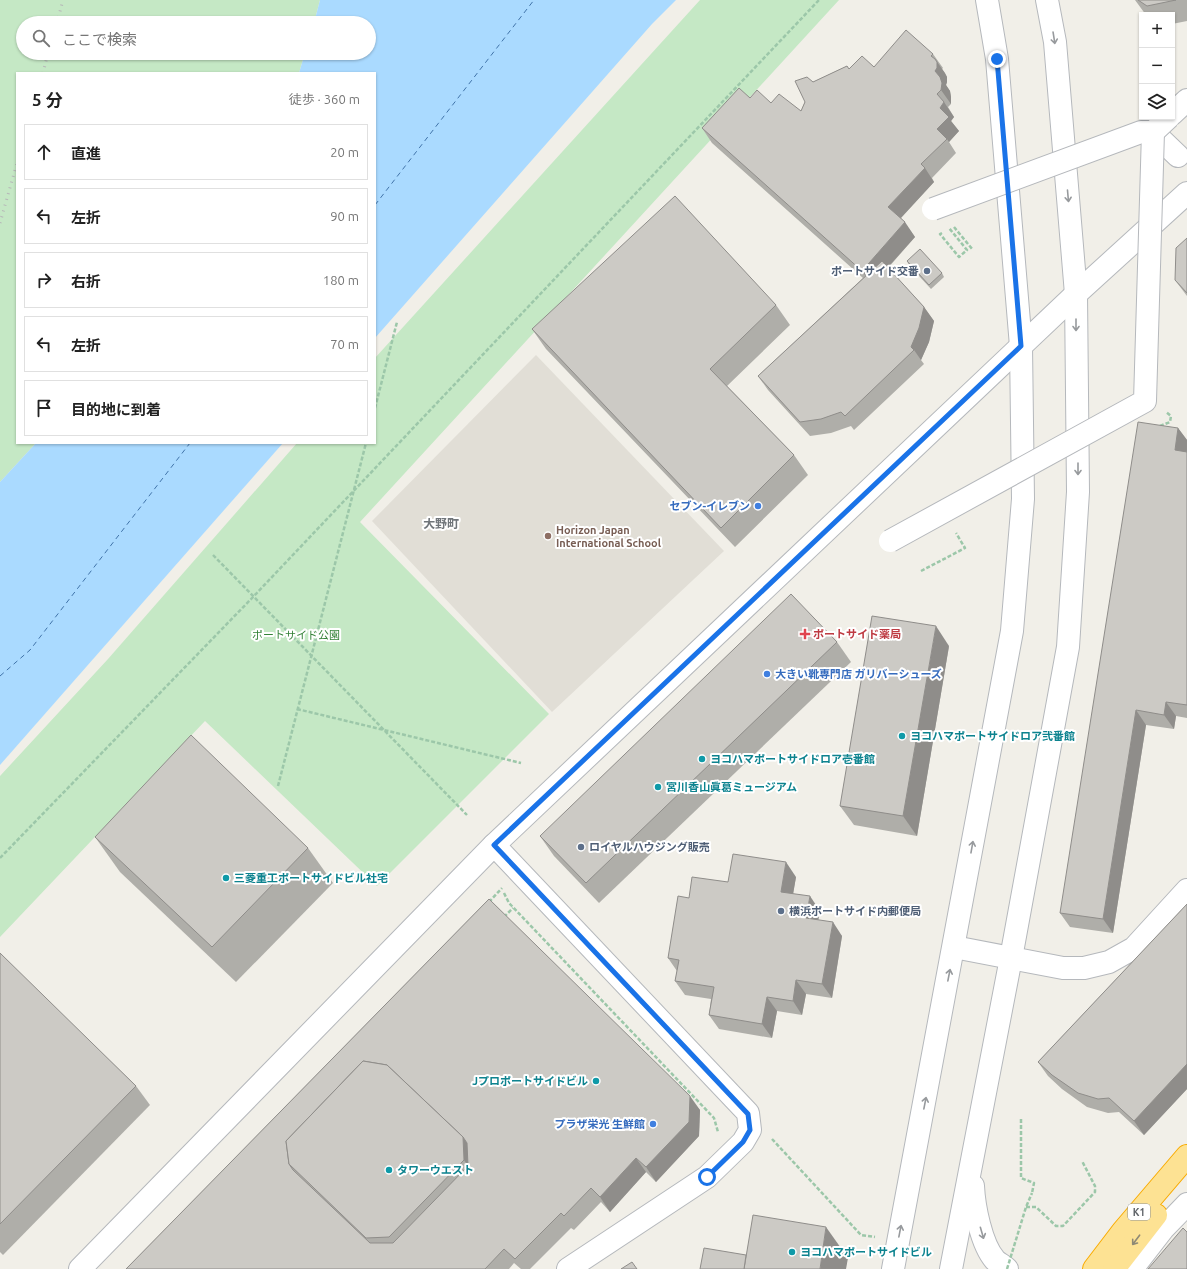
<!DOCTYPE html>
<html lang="ja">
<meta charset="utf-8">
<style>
:root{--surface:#fff;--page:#f2f2f2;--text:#222;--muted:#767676;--line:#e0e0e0}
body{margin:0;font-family:Ubuntu,"Noto Sans JP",sans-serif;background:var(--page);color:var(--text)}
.controls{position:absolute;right:12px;top:12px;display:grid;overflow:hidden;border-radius:0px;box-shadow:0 1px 3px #0004}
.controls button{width:36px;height:36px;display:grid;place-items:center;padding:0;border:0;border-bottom:1px solid var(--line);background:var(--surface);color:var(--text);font:20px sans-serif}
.stop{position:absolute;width:12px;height:12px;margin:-9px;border:3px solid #1a73e8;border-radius:50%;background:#fff}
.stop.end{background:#1a73e8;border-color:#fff;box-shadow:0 1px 4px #0008}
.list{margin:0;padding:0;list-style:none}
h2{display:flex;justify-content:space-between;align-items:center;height:52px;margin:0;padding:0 16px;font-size:17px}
h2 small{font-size:13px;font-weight:400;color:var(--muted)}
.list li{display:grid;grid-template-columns:26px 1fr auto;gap:12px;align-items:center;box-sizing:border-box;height:56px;margin:0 8px 8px;padding:0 8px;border:1px solid var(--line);border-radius:0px}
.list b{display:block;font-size:15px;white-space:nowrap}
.list em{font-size:13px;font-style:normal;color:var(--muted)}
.icon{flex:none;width:22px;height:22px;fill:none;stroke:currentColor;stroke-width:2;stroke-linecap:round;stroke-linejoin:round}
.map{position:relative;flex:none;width:1187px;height:1269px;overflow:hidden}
.search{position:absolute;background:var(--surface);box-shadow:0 1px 3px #0004;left:16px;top:16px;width:360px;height:44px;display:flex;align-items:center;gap:10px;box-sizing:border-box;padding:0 14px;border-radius:22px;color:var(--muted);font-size:15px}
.panel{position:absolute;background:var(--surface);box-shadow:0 1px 3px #0004;left:16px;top:72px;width:360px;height:372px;border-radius:0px}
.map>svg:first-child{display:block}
</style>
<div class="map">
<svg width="1187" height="1269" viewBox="0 0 1187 1269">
<rect width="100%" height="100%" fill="#f1efe8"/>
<path fill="#e1ded6" d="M536 355 724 551 552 712 372 521Z"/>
<g fill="#c5e8c5">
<path d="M0 0H320L314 23H23V53H305L299 73H17V443H36L0 482Z"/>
<path d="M700 0H839L360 522 549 714 377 886 205 721 0 937V776L108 659 297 443H375V358Z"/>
</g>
<g fill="#aadaff">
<path d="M320 0H676L652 24 375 338V73H299L305 53H369V23H314Z"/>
<path d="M36 443H283L0 765V482Z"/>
</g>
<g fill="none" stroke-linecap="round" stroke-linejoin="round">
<g stroke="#4174aa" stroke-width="1" stroke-dasharray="5 4" stroke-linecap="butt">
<path d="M375 205 534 0"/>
<path d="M0 676 30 650 190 443"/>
</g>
<g stroke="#b5b8bc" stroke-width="24">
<g id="pedestrian">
<path d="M1172 114 1187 100"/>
<path d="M1153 132 1178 156"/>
</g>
</g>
<g stroke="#b5b8bc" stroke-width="24">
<g id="minor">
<path d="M494 845 748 1113 750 1130 743 1142 707 1177 568 1269"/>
<path d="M954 947 1063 968H1084L1109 962 1134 948 1187 890"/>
</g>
</g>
<g stroke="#b5b8bc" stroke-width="24">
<g id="tertiary">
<path d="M973 1186C974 1206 981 1244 995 1260 998 1263 1004 1266 1007 1269"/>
<path d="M80 1269 494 845 1076 294 1187 193"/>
<path d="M893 1269 1012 631 1023 499 1021 346 997 59 987 0"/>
<path d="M951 1269 1011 958 1068 647 1078 492 1076 294 1055 42 1047 0"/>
<path d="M1132 1269 1163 1229 1187 1204"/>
</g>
</g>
<g stroke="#f9ab00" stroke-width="24">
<g id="motorway">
<path d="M1094 1269 1123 1231 1187 1156"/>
<path d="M1114 1269 1156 1215"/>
</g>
</g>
<g stroke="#9cc7a9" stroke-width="2.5" stroke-dasharray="4 2" stroke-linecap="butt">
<path d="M954 227 973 250"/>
<path d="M942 233 940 234 959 257 967 250 949 228"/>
<path d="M375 408 397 322"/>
<path d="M1160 426 1170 422 1171 416 1166 412"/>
<path d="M213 555 467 815"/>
<path d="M921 571 965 548 956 533"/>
<path d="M297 709 521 763"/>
<path d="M278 786 366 443"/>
<path d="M0 858 253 597 819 0"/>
<path d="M504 893 509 903 714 1118 718 1132"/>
<path d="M489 902 502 888"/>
<path d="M504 917 513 908"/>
<path d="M1021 1119V1178L1034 1183 1032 1193"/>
<path d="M772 1139 861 1235 875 1237"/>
<path d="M1026 1207H1036L1056 1226H1063L1095 1192V1186L1082 1161"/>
</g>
<use href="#pedestrian" stroke="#fff" stroke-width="22"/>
<use href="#minor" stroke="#fff" stroke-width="22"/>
<use href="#tertiary" stroke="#fff" stroke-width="22"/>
<use href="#motorway" stroke="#fde293" stroke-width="22"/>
<g stroke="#b6b7b8" stroke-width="3" stroke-dasharray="1 5" stroke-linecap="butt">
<path d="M57 23 63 0"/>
<path d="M43 73 48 53"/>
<path d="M0 223 17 163"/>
</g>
<g stroke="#b5b8bc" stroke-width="24" stroke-linecap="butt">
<g id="pedestrian-bridge">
<path d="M933 209 1141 132H1153L1169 117"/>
<path d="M890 541 1145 401 1153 132"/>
</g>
</g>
<path stroke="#9cc7a9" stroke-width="2.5" stroke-dasharray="4 2" stroke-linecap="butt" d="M1007 1269 1026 1207 1032 1193"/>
<use href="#pedestrian-bridge" stroke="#fff" stroke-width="22"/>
</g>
<g fill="#afaea9">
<path d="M1135 0H1187V21L1172 24V15H1146Z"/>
<path d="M933 54 943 68 942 69 947 77V82L946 85 950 91 951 97V104L948 107 954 117 951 121 959 131 949 142 956 153 932 178 934 182 901 218 915 237 888 268 924 307 934 321 929 342 921 360 924 364 854 430 851 426 831 433 810 436 768 390 758 376 863 278 712 143 702 128 750 98 771 103 801 111 813 82 847 66 849 69 874 67Z"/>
<path d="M1187 238V296L1175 280Z"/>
<path d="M907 261 942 273 944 277 931 289 909 265Z"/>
<path d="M776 305 790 325 727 386 794 455 808 475 735 547 546 349 532 329Z"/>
<path d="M1178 428 1187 440V718L1176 716 1174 729 1146 725 1113 933 1070 927 1060 913Z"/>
<path d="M837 642 851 662 599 903 554 856 540 836Z"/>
<path d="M949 646 917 836 854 825 840 806Z"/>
<path d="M95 837 308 848 333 883 236 982 120 872Z"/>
<path d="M796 877 793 894 820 911 818 920 842 936 832 998 806 994 802 1015 777 1011 772 1038 719 1029 709 1015 711 999 685 995 675 981 677 971 668 958 689 898 728 882Z"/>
<path d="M489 899 700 1110 699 1136 656 1182 646 1172 610 1212 601 1202 574 1230 571 1228 530 1269H521L514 1263 509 1269H126Z"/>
<path d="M1187 904V1089L1144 1135 1119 1112 1108 1113 1087 1107 1062 1089 1048 1076 1038 1062Z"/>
<path d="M0 954 136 1086 150 1105 3 1255 0 1252Z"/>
</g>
<g fill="#8f8d8a">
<path d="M935 59 945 73 947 77V82L946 85 950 91 951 97V104L941 90 935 71Z"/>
<path d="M944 102 954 117 951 121 959 131 949 142 947 139 937 129 940 108Z"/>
<path d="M925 168 934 182 898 221 888 207Z"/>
<path d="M905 222 915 237 872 285 862 271Z"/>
<path d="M924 307 934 321 929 342 921 360 914 350 911 347Z"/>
<path d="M1178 428 1187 440V450L1185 464 1175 450Z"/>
<path d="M936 626 949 646 917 836 903 816Z"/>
<path d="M1166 702 1176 716 1174 729 1164 715Z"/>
<path d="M1136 710 1146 725 1113 933 1103 919Z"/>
<path d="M786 862 796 877 791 906 781 892Z"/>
<path d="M810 896 820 911 816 932 806 918Z"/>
<path d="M833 922 842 936 832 998 822 984Z"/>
<path d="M796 980 806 994 802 1015 793 1001Z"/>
<path d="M767 997 777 1011 772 1038 762 1024Z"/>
<path d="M1187 1064V1089L1144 1135 1134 1121Z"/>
<path d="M690 1096 700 1110 699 1136 656 1182 646 1167Z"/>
<path d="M463 1137 476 1157 478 1180 464 1160Z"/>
<path d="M636 1158 646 1172 610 1212 600 1197Z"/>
<path d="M826 1227 848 1258 846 1269H820Z"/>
</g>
<g fill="#cccac5" stroke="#8f8d8a" fill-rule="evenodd">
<path d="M1138 0H1176L1147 6Z"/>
<path d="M906 30 933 54 931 56 935 59 937 62V68L935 71 940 77 942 83 941 90 937 94 944 102 940 108 949 117 937 129 947 139 921 164 925 168 888 207 905 222 862 271 702 128 739 88 750 98 757 90 771 103 779 94 801 111 805 102 795 81 807 77 813 82 847 66 849 69 862 56 874 67Z"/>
<path d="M675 196 776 305 710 369 794 455 721 528 532 329Z"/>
<path d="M1187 238V293L1175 280 1176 248Z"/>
<path d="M920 249 942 273 929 285 907 261Z"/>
<path d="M882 261 924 307 919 328 911 347 914 350 845 416 841 412 821 419 800 422 758 376Z"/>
<path d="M1138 422 1178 428 1175 450 1187 452V705L1166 702 1164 715 1136 710 1103 919 1060 913Z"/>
<path d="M791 594 837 642 586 883 540 836Z"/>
<path d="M872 616 936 626 903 816 840 806Z"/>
<path d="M191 735 308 848 212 947 95 837Z"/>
<path d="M733 854 786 862 781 892 810 896 806 918 833 922 822 984 796 980 793 1001 767 997 762 1024 709 1015 714 987 675 981 679 960 668 958 678 896 689 898 692 877 728 882Z"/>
<path d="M489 899 690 1096 689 1122 646 1167 636 1158 600 1197 591 1188 564 1216 561 1213 515 1259 504 1249 485 1269H126ZM363 1061 387 1065 463 1137 467 1143 468 1166 393 1243H370L293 1170 289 1164 286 1141Z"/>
<path d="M1187 904V1064L1134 1121 1109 1098 1098 1099 1078 1093 1052 1075 1038 1062Z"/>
<path d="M0 953 136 1086 0 1224Z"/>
<path d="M363 1061 387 1065 463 1137 464 1160 389 1237 366 1238 289 1164 286 1141Z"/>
<path d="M753 1215 826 1227 820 1269H744Z"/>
<path d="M1183 1228 1187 1232V1269H1148Z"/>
<path d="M704 1248 746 1255 744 1269H700Z"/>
<path d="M632 1262 637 1269H621Z"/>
</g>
<defs><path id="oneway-shaft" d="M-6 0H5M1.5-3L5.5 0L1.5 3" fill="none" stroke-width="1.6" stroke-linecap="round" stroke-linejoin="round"/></defs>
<g stroke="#979a9d">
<use href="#oneway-shaft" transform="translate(1054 38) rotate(81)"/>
<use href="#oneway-shaft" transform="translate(1068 196) rotate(85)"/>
<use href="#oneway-shaft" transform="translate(1076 325) rotate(90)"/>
<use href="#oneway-shaft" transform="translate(1078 469) rotate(90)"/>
<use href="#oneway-shaft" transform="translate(972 847) rotate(-80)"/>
<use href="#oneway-shaft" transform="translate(949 975) rotate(-79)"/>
<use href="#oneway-shaft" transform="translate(925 1103) rotate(-79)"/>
<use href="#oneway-shaft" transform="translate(900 1231) rotate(-79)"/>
<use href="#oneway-shaft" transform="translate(982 1233) rotate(74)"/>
</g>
<use stroke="#8e8975" href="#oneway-shaft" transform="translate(1136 1240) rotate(127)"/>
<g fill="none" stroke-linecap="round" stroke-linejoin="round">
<path stroke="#1a73e8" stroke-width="5" d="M707 1177 743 1142 750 1130 748 1114 494 845 1021 346 997 59"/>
</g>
<g fill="#5c6f8a" stroke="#fff" stroke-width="1.5">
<circle cx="927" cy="271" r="4"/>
<circle cx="581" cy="847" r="4"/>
<circle cx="781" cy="911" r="4"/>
</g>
<g fill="#3f7fe0" stroke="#fff" stroke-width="1.5">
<circle cx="758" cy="506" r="4"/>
<circle cx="767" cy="674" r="4"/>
<circle cx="653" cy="1124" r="4"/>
</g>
<circle fill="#8d6e63" stroke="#fff" stroke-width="1.5" cx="548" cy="536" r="4"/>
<path fill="#e0444e" stroke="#fff" stroke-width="1.5" d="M803 628h4v4h4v4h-4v4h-4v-4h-4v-4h4z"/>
<g fill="#0f9aa8" stroke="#fff" stroke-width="1.5">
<circle cx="902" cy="736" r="4"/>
<circle cx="702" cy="759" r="4"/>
<circle cx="658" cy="787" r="4"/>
<circle cx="226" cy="878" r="4"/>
<circle cx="596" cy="1081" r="4"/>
<circle cx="389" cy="1170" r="4"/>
<circle cx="792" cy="1252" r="4"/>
</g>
<g text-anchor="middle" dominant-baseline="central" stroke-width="4" stroke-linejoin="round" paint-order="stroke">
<rect fill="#fff" stroke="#8f9295" stroke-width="1" x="1128" y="1204" width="22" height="16" rx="3"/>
<g font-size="10" font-weight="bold" fill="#5f6368">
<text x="1139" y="1212">K1</text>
</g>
<g font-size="11" font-weight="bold" fill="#4e5e75" stroke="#fff" text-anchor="start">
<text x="919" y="271" text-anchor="end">ポートサイド交番</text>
<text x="589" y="847">ロイヤルハウジング販売</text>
<text x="789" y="911">横浜ポートサイド内郵便局</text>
</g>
<g font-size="11" font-weight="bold" fill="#366cbe" stroke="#fff" text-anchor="end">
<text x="750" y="506">セブン-イレブン</text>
<text x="775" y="674" text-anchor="start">大きい靴専門店 ガリバーシューズ</text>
<text x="645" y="1124">プラザ栄光 生鮮館</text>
</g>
<g font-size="11" font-weight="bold" fill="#785e54" stroke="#fff" text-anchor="start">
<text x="556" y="530">Horizon Japan<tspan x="556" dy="13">International School</tspan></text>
</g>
<g font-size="11" font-weight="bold" fill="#be3a42" stroke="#fff" text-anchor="start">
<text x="813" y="634">ポートサイド薬局</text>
</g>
<g font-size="11" fill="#348238" stroke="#fff">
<text x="296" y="635">ポートサイド公園</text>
</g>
<g font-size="11" font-weight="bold" fill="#0d838f" stroke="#fff" text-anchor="start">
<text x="910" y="736">ヨコハマポートサイドロア弐番館</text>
<text x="710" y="759">ヨコハマポートサイドロア壱番館</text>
<text x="666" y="787">宮川香山眞葛ミュージアム</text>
<text x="234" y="878">三菱重工ポートサイドビル社宅</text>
<text x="588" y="1081" text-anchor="end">Jプロポートサイドビル</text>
<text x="397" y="1170">タワーウエスト</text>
<text x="800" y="1252">ヨコハマポートサイドビル</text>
</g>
<g font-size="12" font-weight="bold" fill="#70757a" stroke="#fff">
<text x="441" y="523">大野町</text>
</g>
</g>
</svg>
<div class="controls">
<button>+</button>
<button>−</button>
<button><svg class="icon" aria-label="layers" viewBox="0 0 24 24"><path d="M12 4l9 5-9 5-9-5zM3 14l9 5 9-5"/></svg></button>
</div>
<div class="stop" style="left:707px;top:1177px"></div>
<div class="stop end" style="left:997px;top:59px"></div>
<div class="search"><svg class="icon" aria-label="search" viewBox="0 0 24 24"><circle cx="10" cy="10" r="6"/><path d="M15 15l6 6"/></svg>ここで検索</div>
<section class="panel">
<h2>5 分<small>徒歩 · 360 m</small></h2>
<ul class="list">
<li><svg class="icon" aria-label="ahead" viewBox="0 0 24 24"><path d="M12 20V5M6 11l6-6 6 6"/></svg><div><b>直進</b></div><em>20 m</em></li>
<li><svg class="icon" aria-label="left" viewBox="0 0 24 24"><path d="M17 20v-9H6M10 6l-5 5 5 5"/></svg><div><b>左折</b></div><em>90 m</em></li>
<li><svg class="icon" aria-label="right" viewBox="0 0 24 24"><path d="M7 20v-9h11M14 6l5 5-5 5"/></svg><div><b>右折</b></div><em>180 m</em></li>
<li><svg class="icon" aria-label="left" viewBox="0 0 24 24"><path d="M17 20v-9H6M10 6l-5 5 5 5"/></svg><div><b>左折</b></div><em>70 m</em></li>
<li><svg class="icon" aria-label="arrive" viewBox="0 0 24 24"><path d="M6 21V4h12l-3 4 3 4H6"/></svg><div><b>目的地に到着</b></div></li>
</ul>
</section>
</div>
